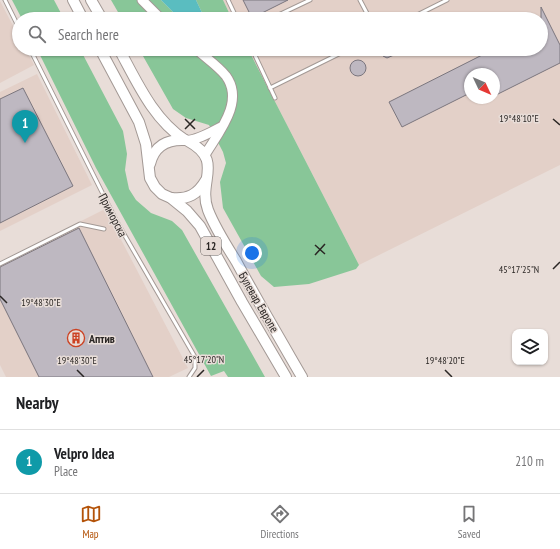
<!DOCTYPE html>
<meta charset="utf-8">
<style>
:root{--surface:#fff;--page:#f2f2f2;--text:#202124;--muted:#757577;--line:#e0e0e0;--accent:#b45309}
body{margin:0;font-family:"PT Sans Narrow",sans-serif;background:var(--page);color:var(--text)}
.controls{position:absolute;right:12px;bottom:12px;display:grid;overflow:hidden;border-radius:8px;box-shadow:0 1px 3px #0004}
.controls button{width:36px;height:36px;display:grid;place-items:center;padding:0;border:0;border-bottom:1px solid var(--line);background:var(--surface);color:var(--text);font:20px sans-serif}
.compass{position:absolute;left:464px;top:68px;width:36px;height:36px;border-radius:50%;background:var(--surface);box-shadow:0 1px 3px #0004;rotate:134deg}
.you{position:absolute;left:252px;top:253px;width:14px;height:14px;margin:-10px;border:3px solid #fff;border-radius:50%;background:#1a73e8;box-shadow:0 0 0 6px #1a73e833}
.badge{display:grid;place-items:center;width:26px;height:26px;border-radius:50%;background:var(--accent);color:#fff;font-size:13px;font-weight:700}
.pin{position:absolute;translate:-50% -33px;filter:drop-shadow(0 1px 2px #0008)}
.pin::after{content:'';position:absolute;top:21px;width:14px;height:12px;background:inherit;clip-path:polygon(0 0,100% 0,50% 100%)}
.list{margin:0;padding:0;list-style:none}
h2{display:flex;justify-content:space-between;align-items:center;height:52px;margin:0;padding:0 16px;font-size:17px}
h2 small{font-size:13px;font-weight:400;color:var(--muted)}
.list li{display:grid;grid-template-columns:26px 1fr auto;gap:12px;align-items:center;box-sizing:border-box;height:64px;padding:0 16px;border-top:1px solid var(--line)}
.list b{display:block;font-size:15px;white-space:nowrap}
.list p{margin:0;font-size:13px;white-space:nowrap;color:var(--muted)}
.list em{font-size:13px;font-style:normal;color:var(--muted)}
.icon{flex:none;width:22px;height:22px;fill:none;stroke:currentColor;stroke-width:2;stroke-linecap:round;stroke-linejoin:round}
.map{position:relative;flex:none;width:560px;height:377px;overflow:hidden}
.search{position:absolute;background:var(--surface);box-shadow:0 1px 3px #0004;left:12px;right:12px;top:12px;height:44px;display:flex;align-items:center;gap:10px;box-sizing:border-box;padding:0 14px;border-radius:22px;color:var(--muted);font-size:15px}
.sheet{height:116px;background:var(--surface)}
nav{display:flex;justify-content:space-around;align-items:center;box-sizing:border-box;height:56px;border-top:1px solid var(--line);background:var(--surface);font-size:11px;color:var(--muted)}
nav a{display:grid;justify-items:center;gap:2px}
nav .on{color:var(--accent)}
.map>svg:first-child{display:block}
</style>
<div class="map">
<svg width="560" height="377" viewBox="0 0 560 377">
<rect width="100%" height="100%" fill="#e8ddd8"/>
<g fill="#e3d0c8" fill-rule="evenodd">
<path d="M223 0H560V165L359 265 248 49H541V19H232ZM470 74H494V98H470Z"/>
<path d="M0 1 19 37V49H26L34 65 0 83Z"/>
<path d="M37 74 92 185 0 231V92Z"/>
<path d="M105 209 188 368 169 377H6L0 365V262Z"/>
</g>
<g fill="#88c698">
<path d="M12 0H54L64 19H22Z"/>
<path d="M111 0H161L180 19H122Z"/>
<path d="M196 0H223L232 19H205Z"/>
<path d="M37 49H80L123 131 127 154 125 170 129 189 136 200 151 213 172 221 182 230 265 377H228L224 371 211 376 96 168Z"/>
<path d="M139 49H248L359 265 356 269 309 284 274 287 261 276 223 208 220 182 226 163 223 152 209 125 186 118 173 109Z"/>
</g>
<path fill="#5abdc0" d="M161 0H196L205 19H180Z"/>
<g fill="#beb8c1" stroke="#7b767e">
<path d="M243 0H288L252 18Z"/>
<path d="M541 7 560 45V63L494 96V74H470V93L402 127 389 102 494 49H541Z"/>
<path d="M379 49H396L394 55 387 58 383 56Z"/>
<circle cx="358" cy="68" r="8"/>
<path d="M23 88 73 186 0 223V99Z"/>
<path d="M79 228 153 377H39L0 299V267Z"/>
</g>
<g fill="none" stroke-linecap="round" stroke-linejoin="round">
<g stroke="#a39995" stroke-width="5">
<g id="lane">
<path d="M5 0 19 28"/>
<path d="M228 0 237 19"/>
<path d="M360 0 370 19"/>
<path d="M270 19 310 0"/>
<path d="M409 19 447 0"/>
<path d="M30 49 117 222 195 357V368L189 377"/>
<path d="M252 49 275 98"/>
<path d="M270 88 349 49"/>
<path d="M0 264 80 224 104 229"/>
</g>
</g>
<g stroke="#a39995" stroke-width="11">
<g id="secondary">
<path d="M142 0 161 19"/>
<path d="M196 49C206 58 218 66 226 76 245 102 218 133 205 155"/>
<path d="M185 140C194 142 213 131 221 127"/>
</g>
</g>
<g stroke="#a39995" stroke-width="12">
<g id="primary">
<path d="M73 0 83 19"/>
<path d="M91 0 102 19"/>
<path d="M100 49 139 122 146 144 150 178 155 187 162 194 171 198 187 211 200 226 242 302 286 377"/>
<path d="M119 49C137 82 153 119 185 140"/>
<path d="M188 141C225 161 197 181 208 210 215 228 226 245 236 261 257 300 280 339 302 377"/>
<path d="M150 164C154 146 167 139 185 140"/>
<path d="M171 198C188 200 198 194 206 180"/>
</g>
</g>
<use href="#lane" stroke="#fff" stroke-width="3"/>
<use href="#secondary" stroke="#fff" stroke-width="9"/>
<use href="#primary" stroke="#fff" stroke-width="10"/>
</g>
<path fill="none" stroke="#2a2624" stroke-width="1.5" d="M185 119 195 129M553 119 560 125M185 129 195 119M315 245 325 254M315 255 325 244M553 269 560 262M0 296 7 303M77 370 84 377M445 370 452 377M197 377 204 370"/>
<defs>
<g id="building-ring" transform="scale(0.9)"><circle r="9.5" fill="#e8ddd8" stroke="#cc4223" stroke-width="1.5"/><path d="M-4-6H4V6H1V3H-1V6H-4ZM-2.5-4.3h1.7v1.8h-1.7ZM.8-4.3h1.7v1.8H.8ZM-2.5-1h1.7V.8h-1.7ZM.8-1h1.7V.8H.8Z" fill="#cc4223"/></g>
</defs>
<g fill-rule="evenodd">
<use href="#building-ring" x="76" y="338"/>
</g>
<g text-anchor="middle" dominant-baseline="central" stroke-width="3" stroke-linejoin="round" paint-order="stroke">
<rect fill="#e8ddd8" stroke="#635d5a" stroke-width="1" x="201" y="237" width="20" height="18" rx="3"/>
<g font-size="11" font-weight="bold" fill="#2a2624">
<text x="211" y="246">12</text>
</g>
<g font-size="12" fill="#2a2624" stroke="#e8ddd8">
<text transform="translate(113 215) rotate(62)">Приморска</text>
<text transform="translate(259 302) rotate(60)">Булевар Европе</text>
</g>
<g font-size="12" font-weight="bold" fill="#2a2624" stroke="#e8ddd8" text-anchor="start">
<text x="89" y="338">Аптив</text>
</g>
</g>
<g font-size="10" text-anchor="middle" fill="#2a2624" stroke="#e8ddd8" stroke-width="3" stroke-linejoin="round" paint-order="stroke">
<text x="519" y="122">19°48'10"E</text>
<text x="519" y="273">45°17'25"N</text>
<text x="41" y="306">19°48'30"E</text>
<text x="204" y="363">45°17'20"N</text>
<text x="77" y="364">19°48'30"E</text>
<text x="445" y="364">19°48'20"E</text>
</g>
</svg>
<div class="controls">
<button><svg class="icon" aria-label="layers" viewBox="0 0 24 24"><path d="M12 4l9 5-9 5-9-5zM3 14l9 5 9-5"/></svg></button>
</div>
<svg class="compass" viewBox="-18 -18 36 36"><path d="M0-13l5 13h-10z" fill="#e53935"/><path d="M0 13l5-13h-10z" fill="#757577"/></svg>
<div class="you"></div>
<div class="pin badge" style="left:25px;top:143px;background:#0f9aa8">1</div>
<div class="search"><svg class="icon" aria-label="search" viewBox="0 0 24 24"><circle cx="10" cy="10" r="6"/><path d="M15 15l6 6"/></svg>Search here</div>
</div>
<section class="sheet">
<h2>Nearby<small></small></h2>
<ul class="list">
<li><span class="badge" style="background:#0f9aa8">1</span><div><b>Velpro Idea</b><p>Place</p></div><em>210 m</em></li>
</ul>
</section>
<nav>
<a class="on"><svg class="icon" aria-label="map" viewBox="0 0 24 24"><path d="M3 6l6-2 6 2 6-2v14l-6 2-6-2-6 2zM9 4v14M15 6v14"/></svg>Map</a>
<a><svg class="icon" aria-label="directions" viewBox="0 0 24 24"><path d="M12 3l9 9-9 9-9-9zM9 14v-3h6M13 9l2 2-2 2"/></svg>Directions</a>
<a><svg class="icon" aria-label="saved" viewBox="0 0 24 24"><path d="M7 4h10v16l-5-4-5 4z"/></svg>Saved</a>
</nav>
